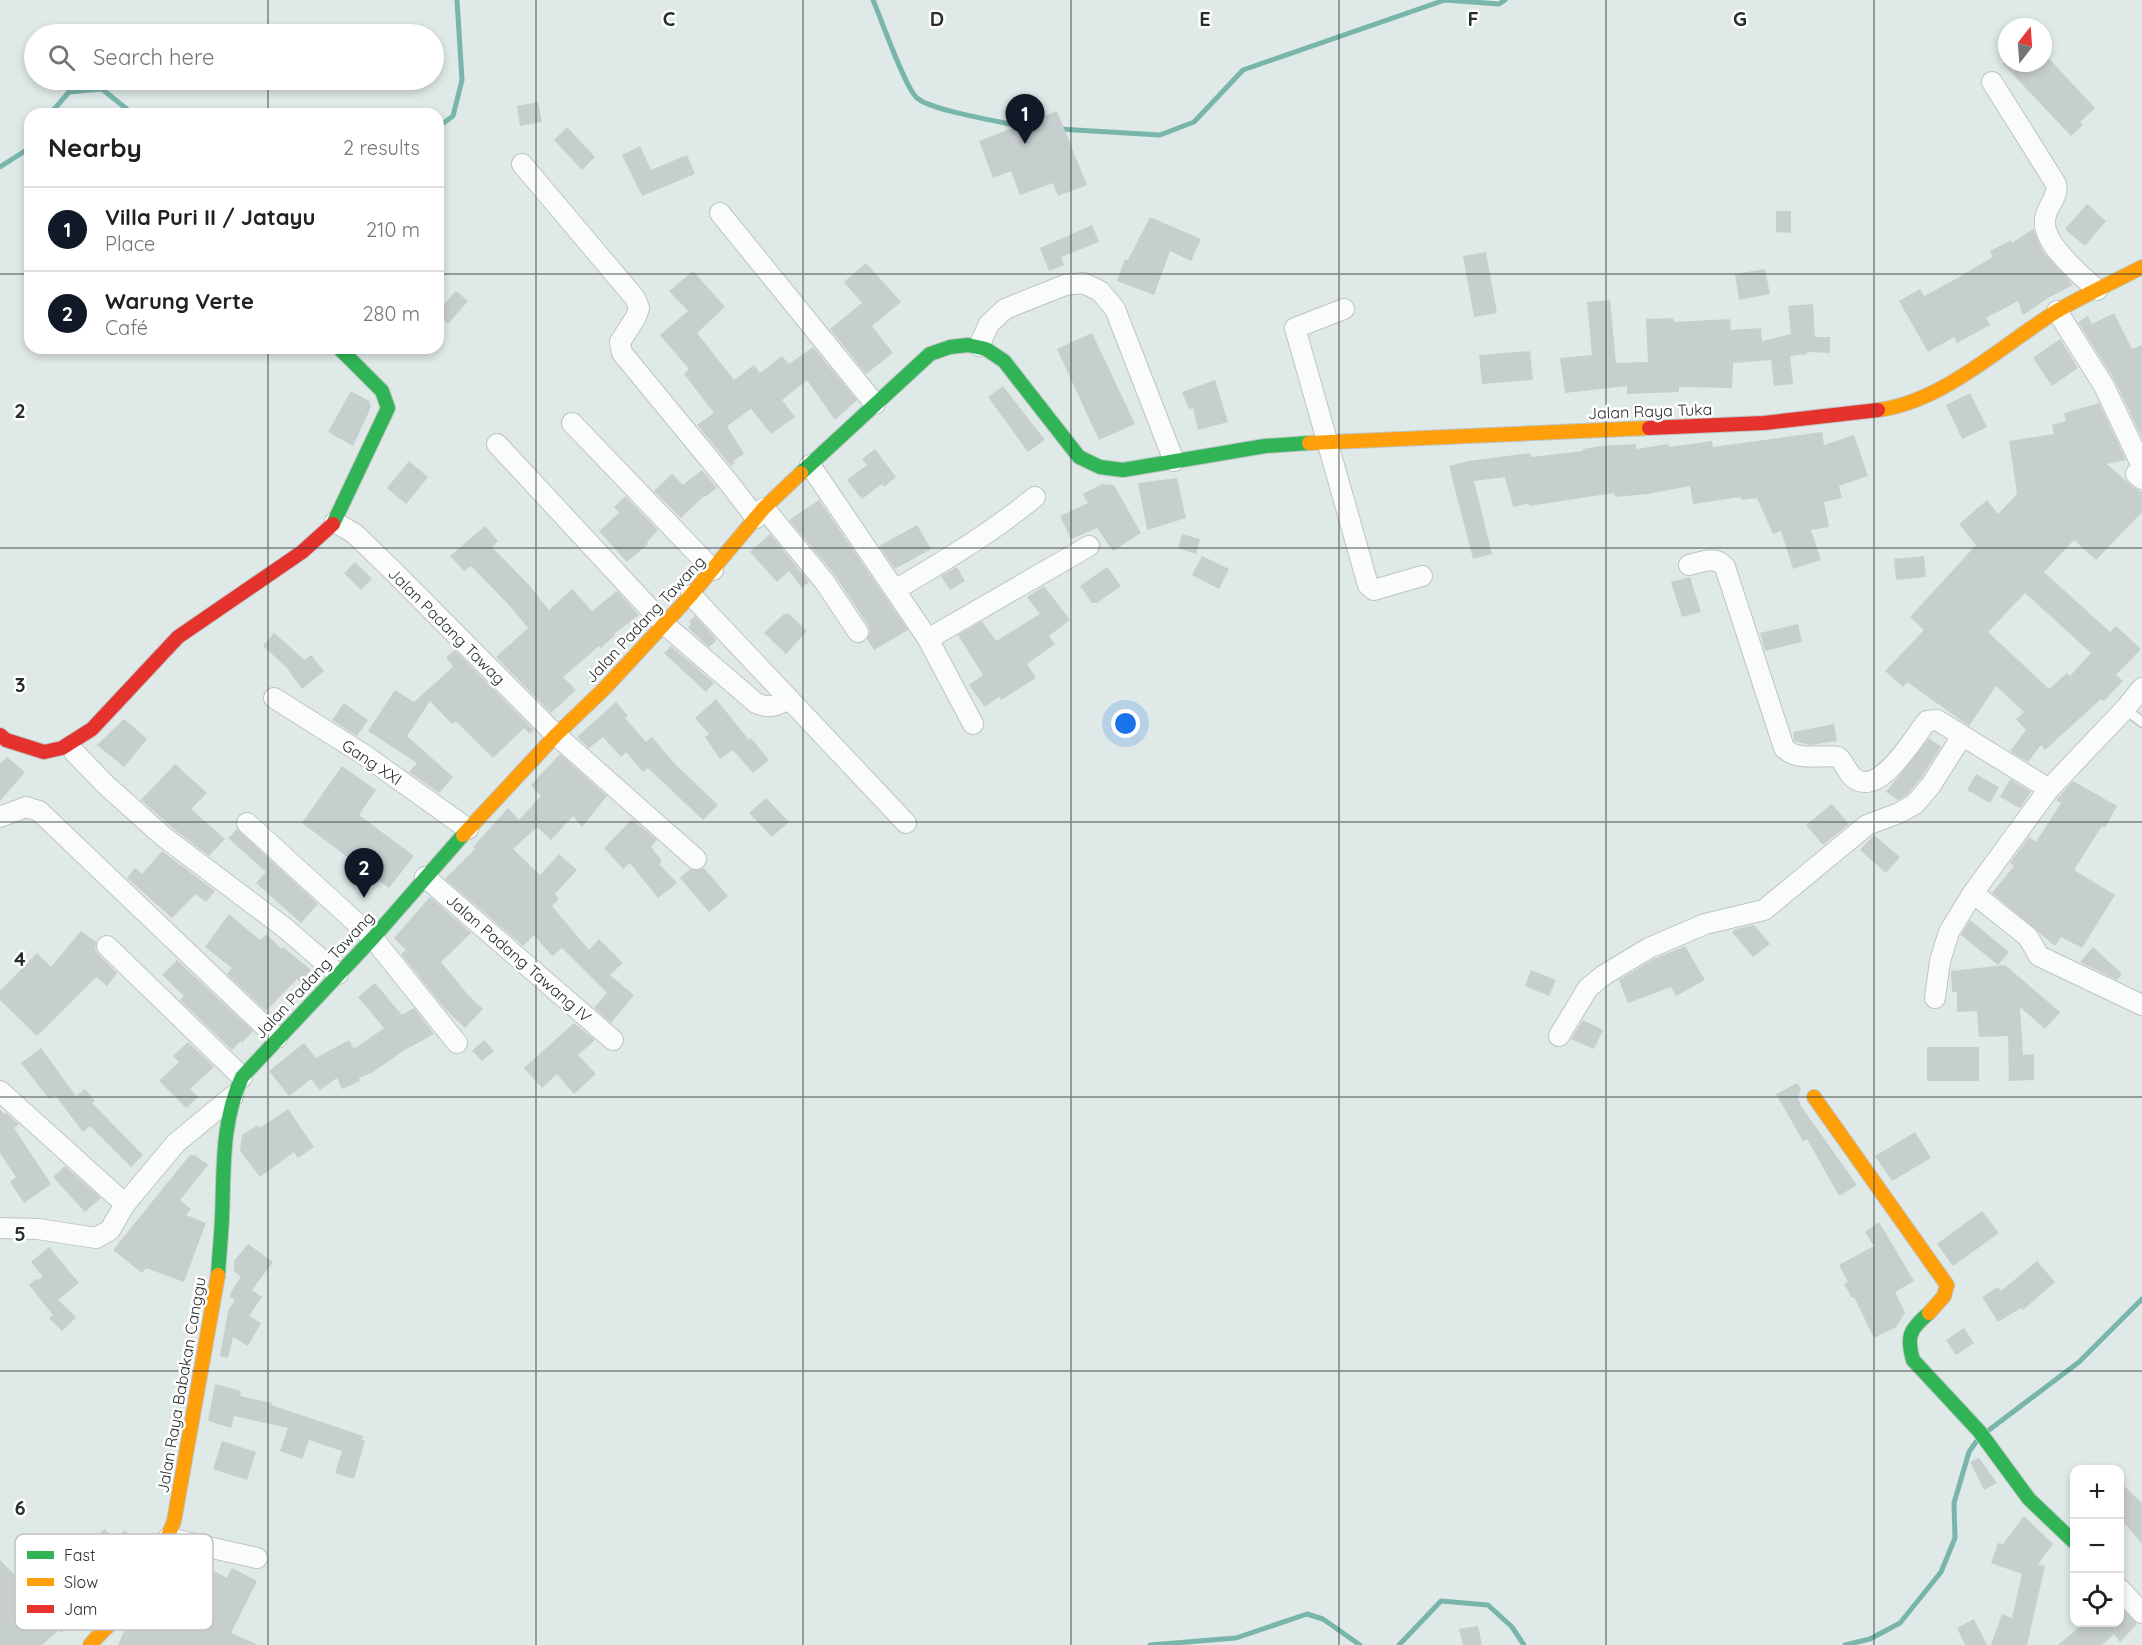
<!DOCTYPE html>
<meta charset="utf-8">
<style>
:root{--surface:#fff;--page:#f6f6f6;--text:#202124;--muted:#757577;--line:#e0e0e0;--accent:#111827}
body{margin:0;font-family:Quicksand,sans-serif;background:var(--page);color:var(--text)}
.controls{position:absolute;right:18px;bottom:18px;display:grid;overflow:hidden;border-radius:12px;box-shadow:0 3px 9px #0003}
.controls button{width:54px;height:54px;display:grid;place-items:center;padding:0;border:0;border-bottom:2px solid var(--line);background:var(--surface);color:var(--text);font:30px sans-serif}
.compass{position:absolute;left:1998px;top:18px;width:54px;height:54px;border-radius:50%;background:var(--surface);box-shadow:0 3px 9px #0003;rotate:17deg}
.you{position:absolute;left:1126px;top:724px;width:21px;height:21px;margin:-15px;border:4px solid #fff;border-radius:50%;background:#1a73e8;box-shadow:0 0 0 9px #1a73e833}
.badge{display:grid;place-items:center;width:39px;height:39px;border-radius:50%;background:var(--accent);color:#fff;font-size:20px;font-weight:700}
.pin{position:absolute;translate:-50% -50px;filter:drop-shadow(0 2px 3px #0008)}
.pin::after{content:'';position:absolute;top:32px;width:21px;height:18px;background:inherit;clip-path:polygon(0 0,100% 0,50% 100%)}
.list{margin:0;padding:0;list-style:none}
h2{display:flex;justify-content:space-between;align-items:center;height:78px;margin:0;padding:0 24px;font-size:26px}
h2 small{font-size:20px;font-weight:400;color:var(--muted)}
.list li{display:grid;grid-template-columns:39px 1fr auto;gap:18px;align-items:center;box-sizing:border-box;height:84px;padding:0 24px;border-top:2px solid var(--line)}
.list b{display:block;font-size:22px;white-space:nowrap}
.list p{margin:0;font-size:20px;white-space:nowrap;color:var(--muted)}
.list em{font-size:20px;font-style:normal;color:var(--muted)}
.icon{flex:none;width:33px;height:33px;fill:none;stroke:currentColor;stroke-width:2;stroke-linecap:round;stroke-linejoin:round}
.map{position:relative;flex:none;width:2142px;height:1645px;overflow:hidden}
.search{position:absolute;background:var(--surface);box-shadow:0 3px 9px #0003;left:24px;top:24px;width:420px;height:66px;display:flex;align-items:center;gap:15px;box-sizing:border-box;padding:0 21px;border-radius:33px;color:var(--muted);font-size:22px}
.panel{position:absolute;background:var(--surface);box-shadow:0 3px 9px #0003;left:24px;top:108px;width:420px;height:246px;border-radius:18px}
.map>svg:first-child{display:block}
</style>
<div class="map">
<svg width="2142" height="1645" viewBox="0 0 2142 1645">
<rect width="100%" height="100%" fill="#dfe9e7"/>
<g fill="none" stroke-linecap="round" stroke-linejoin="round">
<g stroke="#78b6ac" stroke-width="5">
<path d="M873 0C881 18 905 88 917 98 932 111 1003 122 1025 127"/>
<path d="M50 114 69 92 102 89 133 114"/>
<path d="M438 127 453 116 462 80 457 0"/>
<path d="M1059 129 1160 135 1194 122 1243 70 1445 0 1499 4 1505 0"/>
<path d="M0 167 28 149 30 145"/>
<path d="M1989 1430 2079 1362 2142 1299"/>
<path d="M1150 1645 1236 1638 1307 1614 1323 1619 1360 1645"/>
<path d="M1399 1645 1441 1601 1488 1605 1512 1627 1524 1645"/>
<path d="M1845 1645 1870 1639 1900 1623 1941 1572 1955 1538 1954 1503 1969 1452 1976 1442"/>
</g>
</g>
<g fill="#c7cfce" fill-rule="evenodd">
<path d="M2043 52 2095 108 2080 122 2083 125 2071 136 2002 63H2043Z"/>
<path d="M538 102 542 122 520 126 517 106Z"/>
<path d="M1057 111 1087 185 1058 196 1053 183 1020 195 1011 171 993 178 979 141Z"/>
<path d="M567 127 595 157 582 170 554 140Z"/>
<path d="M640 146 651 170 687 155 695 174 642 196 622 155Z"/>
<path d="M2087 204 2106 221 2085 246 2065 229Z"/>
<path d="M1776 211H1791V233L1776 232Z"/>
<path d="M1150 217 1201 239 1191 261 1170 251 1154 295 1117 281 1125 259 1128 260Z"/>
<path d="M1092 225 1099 242 1061 257 1064 265 1049 271 1040 248Z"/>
<path d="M2033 229 2044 253 2073 285 2048 298 2023 315 2018 301 1986 318 1990 325 1957 343 1954 337 1928 352 1899 301 1920 289 1924 296 1954 280 1993 257 1990 251 2011 240 2012 243Z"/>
<path d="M1486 252 1497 313 1474 317 1463 256Z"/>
<path d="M866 263 901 302 872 326 893 353 866 374 830 329 862 303 844 282Z"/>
<path d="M1765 269 1770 294 1739 300 1735 274Z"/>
<path d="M693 271 725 307 697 333 734 380 754 365 760 373 782 356 789 364 813 347 857 400 835 420 807 380 782 400 795 417 771 434 751 409 727 426 744 454 733 461 735 463 731 466 697 425 714 413 684 374 689 369 660 335 688 311 669 291Z"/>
<path d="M456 291 468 301 448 324 438 316V311Z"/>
<path d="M1610 300 1616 363 1648 362 1646 319 1673 318 1674 322 1730 319 1731 330 1761 328 1762 341 1791 334 1788 306 1813 304 1815 337H1830V353L1807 352V354L1790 356 1793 384 1774 386 1771 360 1733 363 1732 388 1679 387V392L1627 394V386L1565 393 1560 358 1592 355 1587 302Z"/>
<path d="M2114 313 2132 349 2142 345V438L2115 381 2078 322 2088 316 2092 324Z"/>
<path d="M1092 333 1135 424 1099 440 1057 349Z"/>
<path d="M2060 339 2078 368 2052 386 2033 358Z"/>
<path d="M1530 351 1533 380 1482 384 1479 355Z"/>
<path d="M1215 380 1228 422 1198 430 1193 408 1189 409 1182 392Z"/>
<path d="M1003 386 1045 440 1028 452 988 397Z"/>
<path d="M351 391 369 401 371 407 353 446 328 432Z"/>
<path d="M1970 393 1987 427 1962 439 1946 405Z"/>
<path d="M2099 403 2126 460 2107 464 2134 488 2142 492V512L2096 560 2074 540 2044 572 2110 632 2116 626 2141 649 2116 675 2123 681 2104 701 2101 699 2045 750 2041 745 2028 762 2010 751 2026 730 2016 719 2024 712 1996 686 1969 726 1907 682 1903 687 1885 671 1924 630 1910 617 1976 545 1959 524 1987 500 1998 514 2017 494 2009 441 2054 434 2052 425 2066 421 2064 413ZM2025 593 2091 653 2070 676 2067 673 2049 689 1988 632Z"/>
<path d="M1822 432 1824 445 1854 435 1868 476 1839 486 1842 498 1824 502 1829 527 1811 530 1821 560 1793 569 1781 531 1773 534 1757 498 1741 500V497L1693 504 1690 486 1648 494 1615 497 1614 493 1529 506V503L1513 507 1505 477 1474 481 1492 554 1473 559 1449 466 1468 461 1530 453 1531 457 1583 451V449L1601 446 1636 444V449L1669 444V447L1712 441 1713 447Z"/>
<path d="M875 449 896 477 884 487 882 484 862 499 847 480 867 465 862 459Z"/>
<path d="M409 461 428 477 406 504 387 488Z"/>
<path d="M702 470 717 488 705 497 704 496 681 518 654 491 672 474 683 485Z"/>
<path d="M1177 478 1186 518 1147 530 1138 483Z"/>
<path d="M1102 484 1114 485 1141 533 1113 551 1097 528 1071 539 1060 516 1088 503 1083 494Z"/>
<path d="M625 496 658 530 647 542 648 544 627 562 599 531 619 513 614 507Z"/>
<path d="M819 500 908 630 874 650 867 639 870 632 868 625 834 574 789 520Z"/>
<path d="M917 525 931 549 895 569 879 546Z"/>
<path d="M485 526 498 541 492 547 529 585 549 610 572 589 592 611 617 591 639 615 614 634 615 635 601 648 599 646 563 677 576 690 551 713 496 657 528 628 509 605 471 566 464 571 450 556Z"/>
<path d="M770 534 809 582 802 588 789 571 777 582 750 552Z"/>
<path d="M1182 534 1200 539 1196 554 1178 548Z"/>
<path d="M1202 556 1229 569 1219 589 1192 575Z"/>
<path d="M1924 556 1926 577 1896 580 1894 559Z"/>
<path d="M355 562 372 579 361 590 344 573Z"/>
<path d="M957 567 965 581 950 590 941 576Z"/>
<path d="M1107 567 1121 586 1097 603H1092L1080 586Z"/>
<path d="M1690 577 1701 612 1682 617 1671 582Z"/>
<path d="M1044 586 1070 620 1049 636 1055 644 1027 664 1036 678 1001 700 999 697 985 707 969 685 983 675 958 635 982 621 996 641 1040 614 1027 597Z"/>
<path d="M784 614H789L807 631 786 654 764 633Z"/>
<path d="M695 616 717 640 709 647 688 628 691 624 689 621Z"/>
<path d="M1798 624 1802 642 1765 651 1760 633Z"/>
<path d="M274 633 305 660 311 655 324 671 302 689 286 667 263 646Z"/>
<path d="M671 646 714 683 706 692 664 653Z"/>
<path d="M455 650 534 730 530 734 524 728 493 758 456 721 452 724 430 701 407 736 453 777 439 793 409 772 417 763 368 731 395 690 414 702 453 667 446 657Z"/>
<path d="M716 699 749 740 751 738 769 760 753 773 733 750 720 759 705 737 709 734 695 718Z"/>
<path d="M616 702 628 716 625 718 646 742 652 737 675 764 718 805 703 820 648 768 643 772 626 752 621 757 603 737 589 748 577 737Z"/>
<path d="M344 703 368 720 357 736 332 720Z"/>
<path d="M124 719 147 739 124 767 97 745Z"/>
<path d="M1834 724 1837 741 1810 745 1794 741 1793 732Z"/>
<path d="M1929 738 1941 747 1921 778 1907 795 1898 800 1886 792Z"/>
<path d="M560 754 607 796 582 827 573 816 551 840 537 827 513 849 540 875 559 854 577 870 555 894 559 899 552 906 589 950 599 939 623 963 610 975 634 995 611 1023 594 1008 607 993 562 948 552 956 534 935 523 946 445 879 475 849 473 847 508 808 519 820 541 796 531 785Z"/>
<path d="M7 757 25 772 0 801V764Z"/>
<path d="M175 764 207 793 191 809 225 839 209 856 174 829 141 800Z"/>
<path d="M342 766 376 790 359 815 414 856 389 888 302 823Z"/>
<path d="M1976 774 1999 787 1990 803 1967 790Z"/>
<path d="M2010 779 2031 792 2020 808 2000 797Z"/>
<path d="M2073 781 2117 806 2105 828 2102 826 2074 870 2115 895 2082 948 2061 937 2055 946 1992 893 2014 866 2010 863 2029 837 2036 842 2061 803 2056 800Z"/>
<path d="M766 798 789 822 772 837 749 813Z"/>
<path d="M1832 804 1849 824 1823 845 1806 825Z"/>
<path d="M632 819 657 840 651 847 662 861 659 864 677 883 658 898 630 863 623 869 604 848Z"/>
<path d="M237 829 318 904 301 923 256 883 266 872 228 838Z"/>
<path d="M1874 835 1900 857 1886 873 1860 850Z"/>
<path d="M162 851 215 891 206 902 196 894 172 918 127 878 135 868 142 874Z"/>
<path d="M704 868 728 896 709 912 680 878 690 869 699 870Z"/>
<path d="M430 897 471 933 441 962 468 995 483 1009 465 1028 446 1010 401 954 406 950 394 938Z"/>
<path d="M229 914 260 940 267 934 281 949 283 947 311 970 300 982 297 979 266 1011 227 974 232 968 205 947Z"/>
<path d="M1970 920 2009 952 1998 965 1961 935Z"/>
<path d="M1754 925 1770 944 1753 957 1732 932 1736 929Z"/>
<path d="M81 931 96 942 95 949 98 954 117 973 107 986 96 977 37 1036 0 1000V991L37 953 51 967Z"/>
<path d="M1685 946 1705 980 1676 996 1671 987 1628 1003 1619 980 1654 959Z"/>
<path d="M2093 947 2122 974 2117 980 2080 962Z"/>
<path d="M177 960 253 1031 242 1043 241 1041 232 1050 180 1000 184 996 162 975Z"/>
<path d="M2005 965 2060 1012 2045 1029 2020 1007 2023 1055 2034 1054V1080L2009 1081 2008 1036 1979 1037 1977 1011 1957 1012V992H1952L1951 971Z"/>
<path d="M1531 970 1556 980 1549 996 1525 986Z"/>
<path d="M375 983 402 1015 414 1008 434 1034 403 1051 373 1072 359 1078 360 1081 342 1089 337 1078 320 1090 311 1079 289 1096 269 1071 304 1043 316 1058 349 1040 354 1049 384 1028 358 997Z"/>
<path d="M1583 1020 1603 1030 1594 1049 1571 1039Z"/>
<path d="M574 1023 595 1040 578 1055 596 1074 574 1094 557 1074 542 1088 524 1068Z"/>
<path d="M484 1040 494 1051 482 1061 472 1051Z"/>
<path d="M188 1042 214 1067 190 1089 198 1097 186 1108 159 1081 179 1062 173 1056Z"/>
<rect x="1927" y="1047" width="52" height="34"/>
<path d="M41 1048 76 1096 85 1089 95 1101 92 1103 143 1155 131 1167 90 1126 83 1132 55 1095 49 1099 21 1063Z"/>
<path d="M1797 1083 1801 1089 1798 1098 1801 1106 1857 1185 1839 1196 1807 1139 1803 1141 1776 1094Z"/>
<path d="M0 1109 4 1114 6 1113 19 1124 14 1128 51 1184 24 1203 10 1182 16 1177 0 1153Z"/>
<path d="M288 1109 314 1147 298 1158 294 1152 260 1177 240 1151 242 1135 258 1125 260 1128Z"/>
<path d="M1915 1132 1931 1158 1892 1181 1875 1156Z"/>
<path d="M190 1155H195L208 1165 180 1200 191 1209 186 1215 206 1223 184 1282 146 1268 142 1273 113 1250Z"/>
<path d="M65 1166 101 1198 85 1212 53 1177Z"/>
<path d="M1982 1211 1999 1233 1953 1266 1937 1244Z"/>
<path d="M1879 1222 1914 1281 1895 1292 1905 1313 1896 1327 1874 1338 1854 1297 1852 1298 1844 1284 1848 1282 1839 1265 1874 1246 1865 1232Z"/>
<path d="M248 1244 273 1262 252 1290 262 1297 249 1316 261 1323 248 1346 233 1337 228 1358 220 1356 228 1311 235 1300 230 1297 231 1292 241 1277 234 1271V1261Z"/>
<path d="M49 1247 79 1283 58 1300 76 1317 62 1331 49 1318 53 1315 29 1285 36 1279 38 1280 43 1277 31 1262Z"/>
<path d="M2037 1261 2055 1282 2023 1310 2021 1308 1998 1322 1982 1297 1998 1287 2001 1291Z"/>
<path d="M1964 1328 1974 1343 1956 1355 1946 1340Z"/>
<path d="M215 1384 241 1391 240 1396 272 1403 271 1405 363 1436 362 1440 365 1441 354 1479 335 1473 342 1451 309 1440 302 1459 280 1451 288 1428 234 1416 231 1428 208 1421Z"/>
<path d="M222 1441 256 1452 247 1480 213 1469Z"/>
<path d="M1979 1458 1997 1483 1984 1490 1970 1462Z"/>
<path d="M2120 1482 2142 1503V1544L2120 1518Z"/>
<path d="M2024 1516 2053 1544 2038 1564 2045 1566 2027 1645H1991L2002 1614 2012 1618 2022 1574 1991 1563 1998 1543 2003 1544Z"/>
<path d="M104 1529 117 1540 124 1530 139 1542 95 1595 91 1592 72 1613 77 1619 62 1633 59 1630 42 1645H0V1560L19 1579 28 1570 51 1593Z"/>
<path d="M186 1556 227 1578 232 1568 257 1581 231 1633 258 1645H118L123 1633 131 1625 134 1626 166 1575 176 1580Z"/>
<path d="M2120 1606 2137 1624 2120 1642 2114 1634 2102 1645H2058L2084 1623H2120Z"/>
<path d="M1974 1619 1987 1645H1965L1957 1628Z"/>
<path d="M1478 1626 1482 1645H1463L1459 1629Z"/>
</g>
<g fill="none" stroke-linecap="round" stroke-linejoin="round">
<g stroke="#bec5c4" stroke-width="12">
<path id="lane" d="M2125 709 2142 722"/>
</g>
<g stroke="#bec5c4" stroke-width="22">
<g id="street">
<path d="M1992 82 2056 184C2059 196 2049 203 2046 215 2037 240 2080 274 2097 290"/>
<path d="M522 164 635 298 639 308 636 317 620 342 622 353 729 483 756 518"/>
<path d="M720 213 875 404"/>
<path d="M1344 309 1295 328 1368 585 1374 590 1422 576"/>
<path d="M2057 311 2104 386 2140 462"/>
<path d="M979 346 989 324 1005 309 1065 285 1083 283 1100 291 1115 309 1174 461"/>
<path d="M572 423 713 570"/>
<path d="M497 444 664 624 756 703C769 709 776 706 789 699"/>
<path d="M810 465 928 639 973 724"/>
<path d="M2136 474 2142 479"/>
<path d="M764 508 824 581 858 632"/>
<path d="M335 522 355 534 395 573 556 735 696 859"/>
<path d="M1689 565C1703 562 1715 555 1725 567L1784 748C1798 762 1820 754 1838 757 1846 764 1848 777 1859 781 1884 790 1914 737 1927 721L1937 720 2049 789"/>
<path d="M895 590C944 561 991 533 1035 497"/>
<path d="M691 595 906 823"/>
<path d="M928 639 1089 546"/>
<path d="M274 698 363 754 468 829"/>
<path d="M74 752 107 786 164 837 285 928 338 974"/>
<path d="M0 817 26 807 39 811 277 1038"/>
<path d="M247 823 373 938 457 1043"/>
<path d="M425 877 613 1040"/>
<path d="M1973 893 2028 937 2039 956 2142 1005"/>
<path d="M107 946 242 1077"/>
<path d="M1935 998 1940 961 1949 932 1973 893 2049 789 2125 709 2142 688"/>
<path d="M1559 1036 1588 988 1604 975 1649 948 1705 924 1764 910 1867 825 1899 813 1915 804 1931 785 1962 736"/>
<path d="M0 1091 125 1204"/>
<path d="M0 1228 38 1229 96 1238 110 1230 125 1204 176 1143 233 1096"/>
<path d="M168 1538 257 1558"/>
<path d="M2120 1589 2142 1613"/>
</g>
</g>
<g stroke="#bec5c4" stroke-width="16">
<g id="fast">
<path d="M801 473 930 354 950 347 968 345 986 349 1004 361 1079 457 1100 467 1123 470 1265 446 1309 443"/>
<path d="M333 524 388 408 382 391 339 348"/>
<path d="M218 1275C219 1257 221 1238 222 1219 224 1171 221 1122 242 1077L373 938 463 835"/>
<path d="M1929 1313C1910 1329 1906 1336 1913 1360L1979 1431 2029 1499 2074 1542"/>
</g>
</g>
<g stroke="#bec5c4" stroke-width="16">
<g id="slow">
<path d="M1878 410C1943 402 2002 345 2057 311 2084 295 2114 282 2142 267"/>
<path d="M1309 443 1649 428"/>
<path d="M463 835 556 735 605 688 691 595 764 508 801 473"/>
<path d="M1814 1097 1947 1285 1944 1296 1929 1313"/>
<path d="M90 1645C98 1635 108 1627 116 1618 141 1590 161 1556 174 1521L218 1275"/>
</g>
</g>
<g stroke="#bec5c4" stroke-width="16">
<g id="jam">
<path d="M1649 428 1764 423 1878 410"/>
<path d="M0 735 6 740 44 752 62 748 92 729 178 637 302 552 333 524"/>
</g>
</g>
<use href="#lane" stroke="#fafcfb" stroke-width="9"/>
<use href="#street" stroke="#fafcfb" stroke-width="20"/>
<use href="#fast" stroke="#30b455" stroke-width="14"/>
<use href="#slow" stroke="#ff9f0a" stroke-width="14"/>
<use href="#jam" stroke="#e5322d" stroke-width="14"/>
</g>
<path fill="none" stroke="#282f2e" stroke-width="1.5" stroke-opacity="0.55" d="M268 0V34M536 0V1645M803 0V1645M1071 0V1645M1339 0V1645M1606 0V1645M1874 0V1645M268 80V114M0 274H30M438 274H2142M268 348V1645M0 548H2142M0 822H2142M0 1097H2142M0 1371H2142"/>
<g text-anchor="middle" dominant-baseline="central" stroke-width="5" stroke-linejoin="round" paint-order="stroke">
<g font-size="16" fill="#282f2e" stroke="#fff">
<text transform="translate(1650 411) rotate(-2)">Jalan Raya Tuka</text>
<text transform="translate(645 619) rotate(-47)">Jalan Padang Tawang</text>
<text transform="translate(447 626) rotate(45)">Jalan Padang Tawag</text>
<text transform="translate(372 762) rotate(34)">Gang XXI</text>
<text transform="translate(519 958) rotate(41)">Jalan Padang Tawang IV</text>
<text transform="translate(314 975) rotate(-47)">Jalan Padang Tawang</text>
<text transform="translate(181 1385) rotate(-80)">Jalan Raya Babakan Canggu</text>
</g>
</g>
<rect x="15" y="1534" width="198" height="96" rx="9" fill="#fff" stroke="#bec1c0" stroke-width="1.5"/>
<rect x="27" y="1551" width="27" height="8" fill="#30b455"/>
<rect x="27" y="1578" width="27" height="8" fill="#ff9f0a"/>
<rect x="27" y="1605" width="27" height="8" fill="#e5322d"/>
<g font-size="16" fill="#282f2e">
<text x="64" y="1561">Fast</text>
<text x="64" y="1588">Slow</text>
<text x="64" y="1615">Jam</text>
</g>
<g font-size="20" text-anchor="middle" font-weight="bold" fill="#282f2e" stroke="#fff" stroke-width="5" stroke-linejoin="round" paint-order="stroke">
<text x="669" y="26">C</text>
<text x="937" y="26">D</text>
<text x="1205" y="26">E</text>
<text x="1473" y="26">F</text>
<text x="1740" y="26">G</text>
<text x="20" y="418">2</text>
<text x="20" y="692">3</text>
<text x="20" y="966">4</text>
<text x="20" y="1241">5</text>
<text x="20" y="1515">6</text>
</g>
</svg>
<div class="controls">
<button>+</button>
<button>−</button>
<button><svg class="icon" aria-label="locate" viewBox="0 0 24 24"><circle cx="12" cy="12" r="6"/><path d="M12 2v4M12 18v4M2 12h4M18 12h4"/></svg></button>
</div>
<svg class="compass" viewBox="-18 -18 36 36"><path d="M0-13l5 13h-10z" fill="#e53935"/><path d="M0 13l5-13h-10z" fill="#757577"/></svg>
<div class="you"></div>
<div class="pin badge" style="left:1025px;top:144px">1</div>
<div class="pin badge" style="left:364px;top:898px">2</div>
<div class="search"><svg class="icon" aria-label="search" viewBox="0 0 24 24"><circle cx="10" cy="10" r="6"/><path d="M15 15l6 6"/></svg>Search here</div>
<section class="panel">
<h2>Nearby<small>2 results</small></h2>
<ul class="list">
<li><span class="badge">1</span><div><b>Villa Puri II / Jatayu</b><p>Place</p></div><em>210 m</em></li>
<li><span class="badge">2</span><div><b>Warung Verte</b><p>Café</p></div><em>280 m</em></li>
</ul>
</section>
</div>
